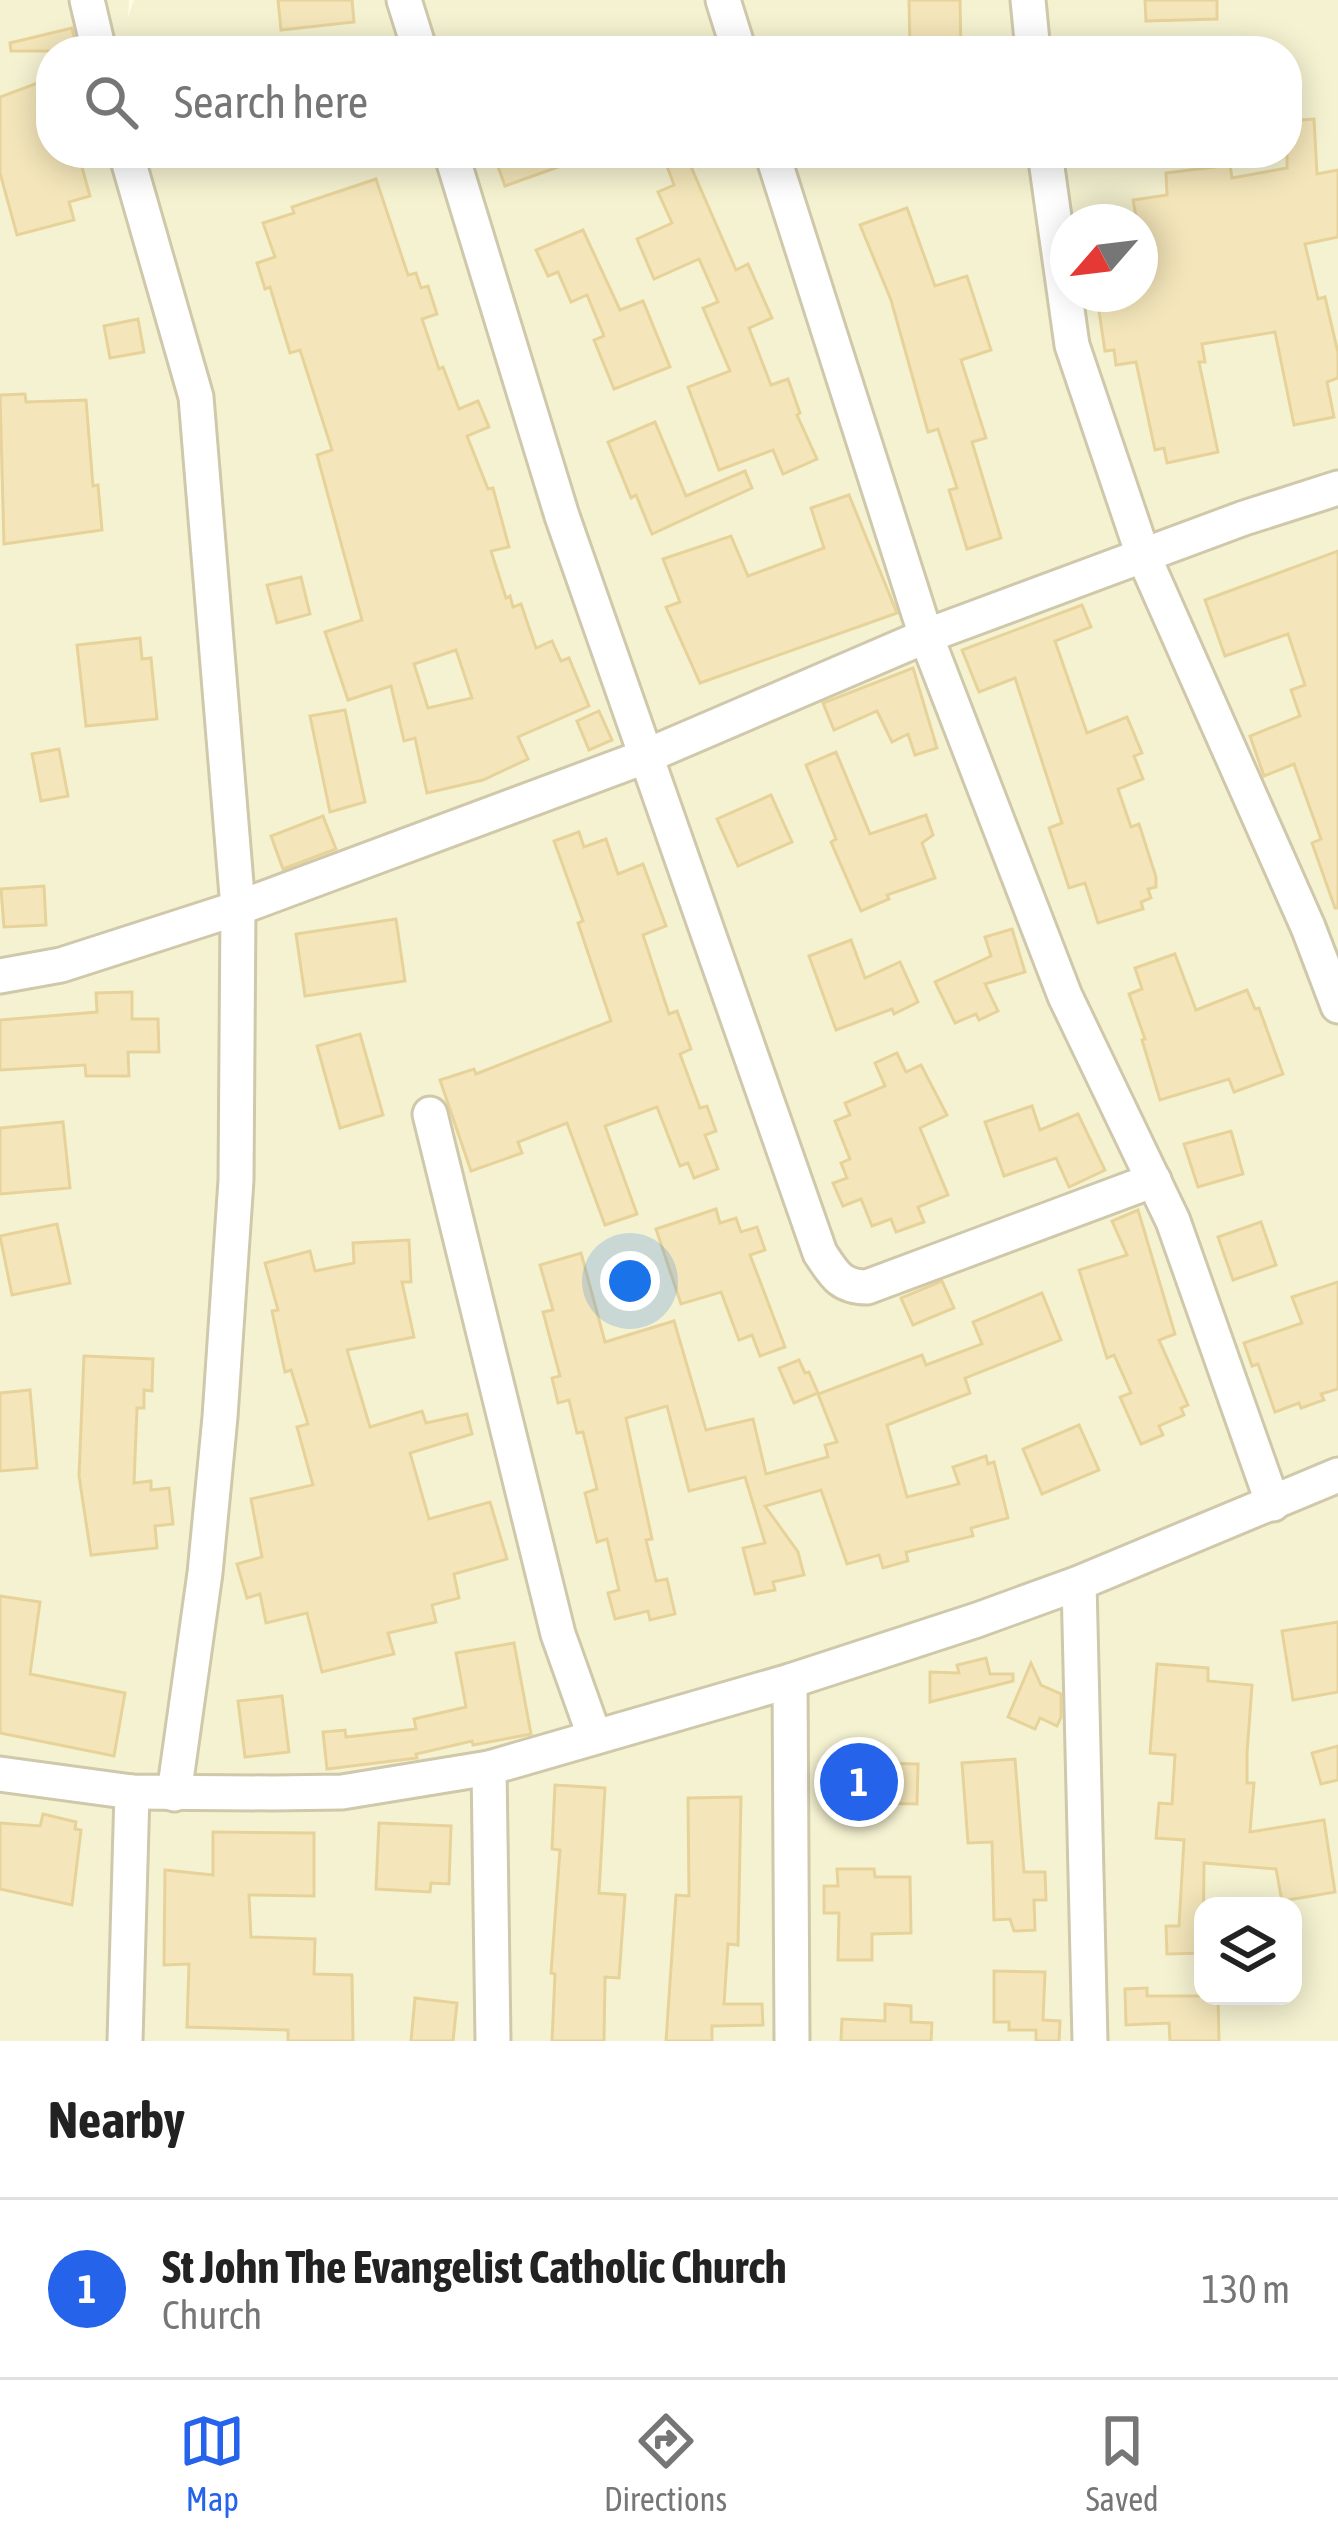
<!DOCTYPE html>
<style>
:root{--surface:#fff;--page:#f6f6f6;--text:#222;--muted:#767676;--line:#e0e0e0;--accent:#2563eb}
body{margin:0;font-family:"Asap Condensed",sans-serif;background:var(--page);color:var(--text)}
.controls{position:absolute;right:36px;bottom:36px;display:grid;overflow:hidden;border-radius:24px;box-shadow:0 6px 30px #0003}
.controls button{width:108px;height:108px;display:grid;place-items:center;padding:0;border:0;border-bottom:3px solid var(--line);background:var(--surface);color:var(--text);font:60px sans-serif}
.compass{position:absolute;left:1050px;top:204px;width:108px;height:108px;border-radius:50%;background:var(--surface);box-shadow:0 6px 30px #0003;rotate:242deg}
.you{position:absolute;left:630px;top:1281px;width:42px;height:42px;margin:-30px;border:9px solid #fff;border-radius:50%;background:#1a73e8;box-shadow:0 0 0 18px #1a73e833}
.badge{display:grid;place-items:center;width:78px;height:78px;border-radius:50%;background:var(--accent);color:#fff;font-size:39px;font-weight:700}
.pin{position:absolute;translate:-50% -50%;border:6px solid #fff;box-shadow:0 3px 12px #0006}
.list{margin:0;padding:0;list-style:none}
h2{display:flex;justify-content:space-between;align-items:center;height:156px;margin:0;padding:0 48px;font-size:51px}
h2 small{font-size:39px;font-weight:400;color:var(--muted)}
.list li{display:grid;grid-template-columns:78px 1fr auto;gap:36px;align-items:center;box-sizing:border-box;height:180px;padding:0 48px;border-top:3px solid var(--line)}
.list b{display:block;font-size:45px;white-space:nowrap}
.list p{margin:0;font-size:39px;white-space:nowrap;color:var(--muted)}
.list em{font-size:39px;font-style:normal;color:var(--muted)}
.icon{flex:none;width:66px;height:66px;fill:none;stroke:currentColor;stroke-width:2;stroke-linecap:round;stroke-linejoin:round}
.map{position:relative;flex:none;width:1338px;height:2041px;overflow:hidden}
.search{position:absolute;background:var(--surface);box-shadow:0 6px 30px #0003;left:36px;right:36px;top:36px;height:132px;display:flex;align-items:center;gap:30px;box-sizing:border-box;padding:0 42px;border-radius:48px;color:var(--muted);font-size:45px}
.sheet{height:336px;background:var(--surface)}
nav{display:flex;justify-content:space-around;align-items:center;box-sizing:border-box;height:168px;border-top:3px solid var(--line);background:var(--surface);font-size:33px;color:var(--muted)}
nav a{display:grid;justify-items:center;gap:6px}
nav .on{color:var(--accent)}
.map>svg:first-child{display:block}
</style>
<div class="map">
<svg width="1338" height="2041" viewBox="0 0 1338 2041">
<rect width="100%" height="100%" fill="#fdfde3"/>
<path fill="#f5f2d1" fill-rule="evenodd" d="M0 0H129L128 17 134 0H1338V2041H0ZM51 51H1287V153H51ZM1068 222H1140V294H1068ZM1203 1906H1293V1996H1203Z"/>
<g fill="#f4e6ba" stroke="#e7d39a" stroke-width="3" fill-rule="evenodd">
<path d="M278 0H352L354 22 281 30Z"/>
<path d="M909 0H960L961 51H910Z"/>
<path d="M1145 0H1217V19L1146 21Z"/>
<path d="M72 28 77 51H11L10 43Z"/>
<path d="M51 78V153H78L90 196 69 202 74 220 17 235 0 173V97Z"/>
<path d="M1314 119 1317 174 1338 170V237L1305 244 1318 299 1325 297 1338 353V378L1327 382 1334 417 1294 425 1275 332 1202 344 1205 362H1199L1218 452 1167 463 1164 448 1155 450 1136 362 1116 365 1114 350 1105 351 1097 298 1140 294V275L1145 274 1140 222H1137L1133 200 1167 195 1166 173 1230 165 1232 178 1287 168V121Z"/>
<path d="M519 153H588L589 156 505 186 496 161Z"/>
<path d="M662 153H685L736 270 748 264 772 318 749 328 771 385 788 379 800 413 797 415 817 459 783 474 773 450 719 470 688 387 730 371 703 308 718 302 699 259 654 279 637 239 672 223 658 192 674 185Z"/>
<path d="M376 179 408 275 416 273 421 288 428 286 437 314 422 319 439 369 443 367 459 409 478 401 489 427 467 436 488 489 493 488 509 547 491 551 506 598 510 596 513 607 521 604 536 648 552 641 561 661 569 658 589 706 518 737 528 759 483 780 427 793 415 738 404 741 391 686 348 700 325 632 362 620 317 455 332 450 300 350 290 353 270 287 265 289 257 263 275 257 263 223 294 213 292 207ZM456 650 472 698 428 708 414 664Z"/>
<path d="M907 208 935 286 967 276 991 350 961 360 986 438 972 442 1001 538 967 549 949 490 957 488 938 429 928 432 891 300 860 225Z"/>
<path d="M583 230 620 310 643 301 670 367 614 389 594 340 604 336 587 295 571 302 558 272 548 276 536 250Z"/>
<path d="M138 319 144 352 110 358 104 326Z"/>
<path d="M25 394 26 402 86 400 93 486 98 485 102 530 4 544 0 395Z"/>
<path d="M655 422 686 496 745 471 752 488 652 534 636 495 631 498 608 442Z"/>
<path d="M849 495 897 613 700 683 666 607 680 602 663 559 731 536 748 576 824 548 811 508Z"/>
<path d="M1338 551V908H1335L1312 843 1321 839 1294 764 1264 776 1250 736 1300 716 1291 690 1305 685 1288 634 1225 656 1205 600Z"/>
<path d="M301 577 310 614 277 623 267 585Z"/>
<path d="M1082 605 1091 627 1055 641 1087 733 1127 717 1142 753 1134 756 1143 779 1118 789 1131 827 1139 824 1156 877V887L1148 889 1151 898 1141 902 1143 909 1098 923 1085 883 1069 888 1049 828 1062 823 1015 678 979 692 962 650Z"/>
<path d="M140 638 142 659 151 658 157 719 86 726 77 645Z"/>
<path d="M913 668 937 748 915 755 908 734 892 742 877 711 834 730 823 703Z"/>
<path d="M345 710 365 802 330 812 310 716Z"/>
<path d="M599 711 612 740 589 750 577 721Z"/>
<path d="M59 749 68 796 41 801 32 754Z"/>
<path d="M836 752 870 834 926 815 933 835 922 843 935 878 887 895 889 899 861 911 831 842 836 839 806 765Z"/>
<path d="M771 795 792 842 738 866 717 819Z"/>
<path d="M323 816 336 849 283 869 271 836Z"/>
<path d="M579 832 584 847 606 839 618 874 643 864 666 926 643 935 669 1014 677 1011 691 1049 680 1054 700 1108 707 1106 716 1131 705 1135 718 1169 694 1178 688 1163 680 1166 657 1107 605 1126 637 1214 605 1225 567 1123 518 1142 522 1153 471 1171 440 1080 474 1069 476 1074 611 1021 578 923 583 921 554 841Z"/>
<path d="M44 886 46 925 4 927 1 889Z"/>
<path d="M396 919 405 981 305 996 296 934Z"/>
<path d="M1012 929 1025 972 985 984 998 1011 979 1020 976 1014 955 1023 935 982 991 956 985 937Z"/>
<path d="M851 940 865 978 900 962 918 1002 894 1014 892 1009 836 1030 809 956Z"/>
<path d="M1175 954 1196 1010 1247 990 1255 1009 1259 1008 1283 1074 1234 1092 1229 1079 1160 1100 1142 1040 1145 1039 1129 994 1142 989 1135 968Z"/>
<path d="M132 992V1019H158L159 1052H128L129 1076H86L85 1065 0 1070V1020L97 1012 96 993Z"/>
<path d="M360 1034 383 1115 340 1128 317 1046Z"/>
<path d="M897 1053 906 1072 921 1065 947 1115 920 1128 948 1195 918 1207 924 1222 896 1232 891 1219 872 1226 861 1199 843 1206 833 1183 847 1178 841 1163 850 1159 835 1121 850 1115 845 1103 885 1086 875 1063Z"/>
<path d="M1032 1106 1040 1130 1078 1114 1105 1170 1069 1187 1056 1158 1004 1176 985 1122Z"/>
<path d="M63 1122 70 1188 0 1194V1128Z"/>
<path d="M1231 1131 1243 1174 1198 1187 1184 1144Z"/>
<path d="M716 1209 720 1223 736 1218 741 1232 757 1227 765 1250 750 1255 785 1347 760 1356 752 1335 739 1340 721 1292 681 1304 656 1229Z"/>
<path d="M1138 1210 1175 1334 1159 1340 1188 1405 1181 1408 1184 1415 1159 1426 1163 1435 1141 1444 1120 1397 1131 1393 1114 1355 1107 1358 1079 1270 1127 1255 1112 1221Z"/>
<path d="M1261 1222 1276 1265 1233 1280 1218 1237Z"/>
<path d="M57 1224 70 1283 12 1295 0 1236Z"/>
<path d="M409 1240 411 1282H402L414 1337 347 1350 370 1427 422 1411 426 1423 467 1414 472 1434 410 1453 429 1519 490 1502 507 1559 454 1574 459 1598 432 1605 436 1622 388 1633 394 1654 322 1672 307 1613 266 1623 260 1594 247 1598 237 1564 262 1557 251 1499 313 1485 297 1427 308 1424 291 1370 285 1372 272 1311 278 1310 265 1263 310 1251 315 1271 354 1263 353 1243Z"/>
<path d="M581 1253 605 1342 674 1321 706 1430 753 1419 766 1474 828 1457 825 1445 837 1442 818 1394 922 1355 926 1365 982 1344 973 1322 1042 1293 1061 1340 965 1378 970 1393 887 1425 907 1497 959 1484 953 1467 986 1456 988 1464 994 1462 1008 1518 971 1528 973 1536 906 1552 908 1561 883 1568 879 1555 847 1564 821 1490 765 1506 798 1552 804 1575 773 1582 775 1590 755 1594 743 1548 765 1543 745 1477 689 1491 667 1406 626 1418 652 1539 646 1540 656 1581 667 1579 675 1614 650 1620 648 1611 615 1619 608 1593 619 1590 607 1539 597 1542 585 1493 597 1489 583 1432 577 1433 569 1400 558 1403 552 1378 560 1376 543 1312 553 1310 540 1265Z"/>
<path d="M942 1281 954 1308 913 1325 901 1298Z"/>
<path d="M1338 1282V1389L1321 1394 1324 1400 1301 1408 1299 1403 1275 1412 1258 1364 1252 1366 1244 1343 1302 1323 1292 1297Z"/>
<path d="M84 1356 153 1359 152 1391 144 1390V1408H137L134 1483 151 1481V1490L169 1488 173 1524 155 1526 157 1548 91 1555 79 1476Z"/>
<path d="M799 1360 805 1373 809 1372 818 1393 794 1403 779 1368Z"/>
<path d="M30 1390 37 1468 0 1471V1393Z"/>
<path d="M1079 1425 1099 1470 1042 1494 1023 1449Z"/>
<path d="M0 1596 40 1602 30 1674 125 1693 114 1756 0 1733Z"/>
<path d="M1338 1622V1692L1293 1700 1282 1631Z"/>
<path d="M514 1643 531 1734 473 1745 472 1741 416 1754 417 1758 327 1769 323 1732 345 1730 346 1737 416 1729 414 1719 466 1707 456 1653Z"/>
<path d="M986 1658 990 1674H1013V1681L930 1702V1672L959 1673 957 1665Z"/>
<path d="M1031 1663 1041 1685 1061 1694V1717L1057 1726 1040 1718 1035 1729 1008 1717Z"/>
<path d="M1157 1664 1208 1668V1681L1252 1685 1247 1753V1783H1254L1250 1832 1324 1820 1335 1892 1282 1901 1276 1869 1204 1863 1203 1953 1167 1954 1166 1926H1179L1184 1840 1156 1838 1159 1803 1172 1804 1175 1755 1150 1753Z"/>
<path d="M282 1696 289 1752 245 1757 238 1701Z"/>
<path d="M1338 1746V1780L1321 1784 1312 1753Z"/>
<path d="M1015 1759 1024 1872H1045L1046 1900H1034L1035 1930 1014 1931 1010 1919 994 1920 992 1842 968 1843 962 1763Z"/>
<path d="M874 1763 918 1764 917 1804 874 1803Z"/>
<path d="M555 1785 605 1788 599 1893 625 1895 619 1978 605 1977 604 2041H552L555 1974 551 1973 560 1850 552 1849Z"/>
<path d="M741 1797 738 1945 728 1944 724 2004H762L763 2025 712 2026V2041H666L676 1895 689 1896 688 1798Z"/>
<path d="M43 1814 76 1822 75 1829 81 1830 72 1905 0 1889V1823L40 1826Z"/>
<path d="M379 1823 451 1826 449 1884 431 1883 430 1892 376 1889Z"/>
<path d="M213 1832 314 1833V1896L249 1895 251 1937 315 1939 314 1974 352 1975 353 2041H288V2030L187 2027 189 1964 164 1965 165 1870 213 1875Z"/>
<path d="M837 1869H874L875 1877H910L911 1933 872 1934V1960H838L839 1913H824V1886H838Z"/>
<path d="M994 1971 1045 1972 1043 2020 1060 2021 1059 2041H1036V2030H1009V2022H994Z"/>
<path d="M1147 1988V1996H1218L1219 2041H1170L1169 2023 1126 2025 1125 1989Z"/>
<path d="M415 1998 457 2003 453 2041H411Z"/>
<path d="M885 2004 911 2006V2022L932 2023 931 2041H841L842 2019 885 2021Z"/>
</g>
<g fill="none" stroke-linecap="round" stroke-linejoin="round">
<g stroke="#cfc8aa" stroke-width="39">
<g id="street">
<path d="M87 0 99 51"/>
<path d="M404 0 420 51"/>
<path d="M723 0 739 51"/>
<path d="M1028 0 1033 51"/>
<path d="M126 153 196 397 238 908 236 1180 220 1417 205 1573 174 1794"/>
<path d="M451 153 562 516 820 1253C834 1274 840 1287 867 1287L1154 1180"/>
<path d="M772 153 926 636 1065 996 1173 1221 1273 1504"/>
<path d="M1045 153 1072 345 1143 555 1308 927 1338 1006"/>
<path d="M0 976 61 965 238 908 644 757 926 636 1244 518 1338 488"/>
<path d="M430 1114 558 1634 594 1735"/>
<path d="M1079 1583 1090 2041"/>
<path d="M790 1681 792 2041"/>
<path d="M489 1768 493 2041"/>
<path d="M0 1774 132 1792 273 1793 342 1792 489 1768 790 1681 977 1620 1079 1583 1338 1475"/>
<path d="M125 2041 132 1792"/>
</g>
</g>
<use href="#street" stroke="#fff" stroke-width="33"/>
</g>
</svg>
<div class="controls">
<button><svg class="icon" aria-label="layers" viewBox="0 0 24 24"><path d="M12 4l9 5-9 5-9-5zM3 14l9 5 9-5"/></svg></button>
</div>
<svg class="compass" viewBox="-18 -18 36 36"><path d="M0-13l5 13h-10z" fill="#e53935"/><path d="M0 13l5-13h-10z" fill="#767676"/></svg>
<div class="you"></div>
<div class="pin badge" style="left:859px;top:1782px">1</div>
<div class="search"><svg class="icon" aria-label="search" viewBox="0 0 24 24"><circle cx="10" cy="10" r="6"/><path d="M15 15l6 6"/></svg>Search here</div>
</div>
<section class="sheet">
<h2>Nearby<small></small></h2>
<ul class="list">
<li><span class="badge">1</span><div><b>St John The Evangelist Catholic Church</b><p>Church</p></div><em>130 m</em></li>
</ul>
</section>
<nav>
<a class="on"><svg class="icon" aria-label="map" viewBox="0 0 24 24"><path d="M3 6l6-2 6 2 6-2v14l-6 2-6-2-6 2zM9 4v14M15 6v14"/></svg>Map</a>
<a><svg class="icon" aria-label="directions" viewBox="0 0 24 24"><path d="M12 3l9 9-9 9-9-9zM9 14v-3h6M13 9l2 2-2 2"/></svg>Directions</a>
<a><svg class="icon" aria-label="saved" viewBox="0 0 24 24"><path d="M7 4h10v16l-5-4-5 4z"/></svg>Saved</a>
</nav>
